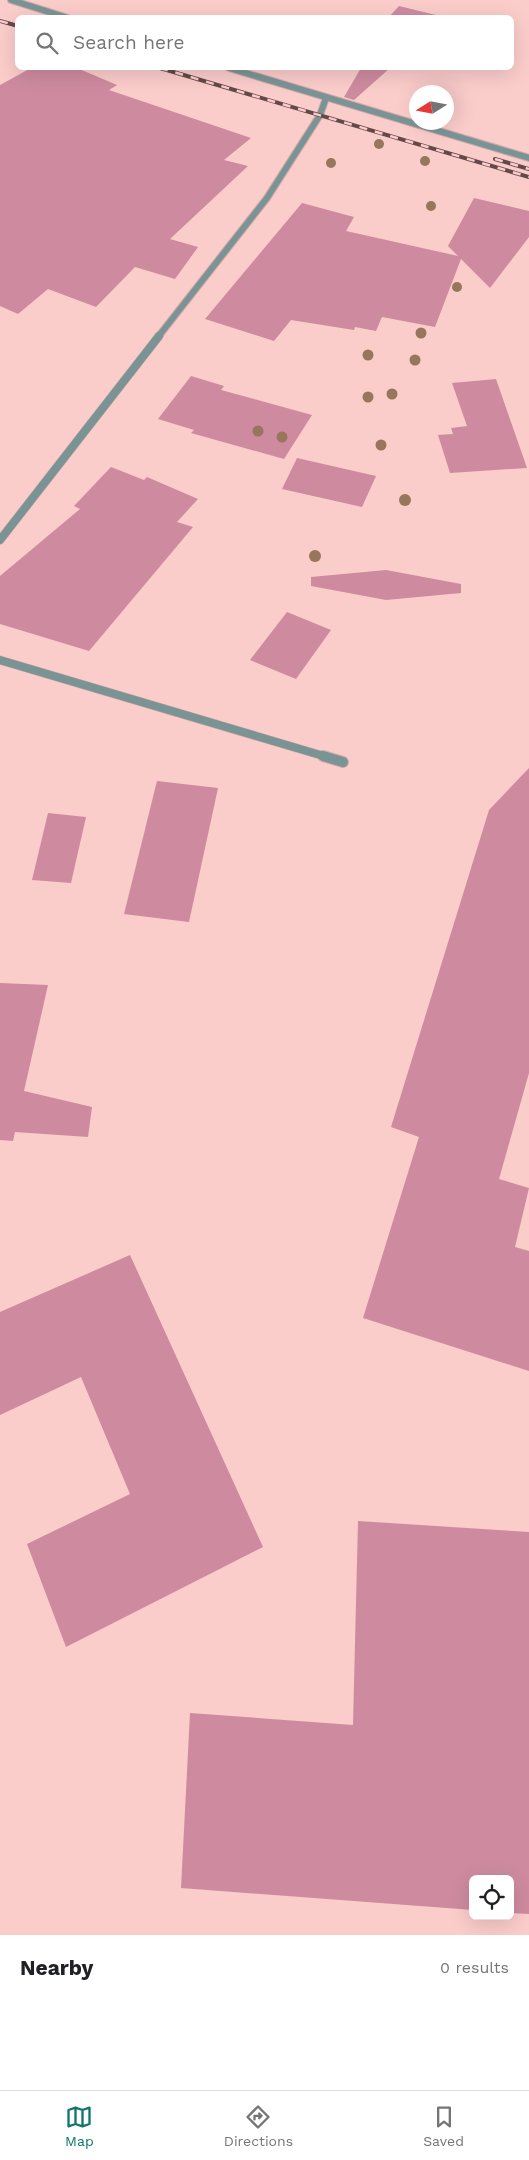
<!DOCTYPE html>
<style>
:root{--surface:#fff;--page:#f6f6f6;--text:#202124;--muted:#757577;--line:#e0e0e0;--accent:#0f766e}
body{margin:0;font-family:"Work Sans",sans-serif;background:var(--page);color:var(--text)}
.controls{position:absolute;right:15px;bottom:15px;display:grid;overflow:hidden;border-radius:8px;box-shadow:0 5px 20px #0002}
.controls button{width:45px;height:45px;display:grid;place-items:center;padding:0;border:0;border-bottom:1px solid var(--line);background:var(--surface);color:var(--text);font:25px sans-serif}
.compass{position:absolute;left:409px;top:85px;width:45px;height:45px;border-radius:50%;background:var(--surface);box-shadow:0 5px 20px #0002;rotate:259deg}
.list{margin:0;padding:0;list-style:none}
h2{display:flex;justify-content:space-between;align-items:center;height:65px;margin:0;padding:0 20px;font-size:21px}
h2 small{font-size:16px;font-weight:400;color:var(--muted)}
.icon{flex:none;width:28px;height:28px;fill:none;stroke:currentColor;stroke-width:2;stroke-linecap:round;stroke-linejoin:round}
.map{position:relative;flex:none;width:529px;height:1935px;overflow:hidden}
.search{position:absolute;background:var(--surface);box-shadow:0 5px 20px #0002;left:15px;right:15px;top:15px;height:55px;display:flex;align-items:center;gap:12px;box-sizing:border-box;padding:0 18px;border-radius:8px;color:var(--muted);font-size:19px}
.sheet{height:155px;background:var(--surface)}
nav{display:flex;justify-content:space-around;align-items:center;box-sizing:border-box;height:70px;border-top:1px solid var(--line);background:var(--surface);font-size:14px;color:var(--muted)}
nav a{display:grid;justify-items:center;gap:2px}
nav .on{color:var(--accent)}
.map>svg:first-child{display:block}
</style>
<div class="map">
<svg width="529" height="1935" viewBox="0 0 529 1935">
<rect width="100%" height="100%" fill="#faccca"/>
<g fill="#ce8b9f">
<path d="M399 6 440 16 388 18Z"/>
<path d="M31 68H77L117 85 109 90 251 138 224 160 248 166 170 239 198 247 175 279 135 267 96 307 48 289 18 314 0 306V85Z"/>
<path d="M361 68H390L354 100 344 97Z"/>
<path d="M474 198 529 211V237L490 288 461 259 435 327 382 317 376 331 355 327 354 330 291 320 274 341 205 319 302 203 354 217 346 231 458 256 448 246Z"/>
<path d="M191 376 224 386 221 390 312 415 284 459 191 433 194 430 158 419Z"/>
<path d="M496 379 527 468 450 473 438 435 453 434 451 428 467 426 452 383Z"/>
<path d="M297 458 376 476 362 507 282 489Z"/>
<path d="M111 467 144 480 147 477 198 499 177 522 193 527 89 651 0 624V576L80 509 74 506Z"/>
<path d="M386 570 461 584V593L386 600 311 586V577Z"/>
<path d="M287 612 331 630 296 679 250 660Z"/>
<path d="M529 768V1073L499 1179 529 1188 515 1247 529 1251V1371L363 1318 419 1137 391 1127 489 810Z"/>
<path d="M157 781 218 788 189 922 124 914Z"/>
<path d="M48 813 86 817 71 883 32 880Z"/>
<path d="M0 983 48 985 24 1091 92 1107 88 1137 15 1132 13 1141 0 1140Z"/>
<path d="M130 1255 263 1547 66 1647 27 1544 130 1494 81 1377 0 1415V1312Z"/>
<path d="M358 1521 529 1532V1914L510 1913V1879H473V1910L181 1888 190 1713 353 1725Z"/>
</g>
<g fill="none" stroke-linecap="round" stroke-linejoin="round">
<g stroke="#d2a9a7" stroke-width="8">
<path id="lane-far2" d="M158 337 267 198 320 115 326 98"/>
</g>
<g stroke="#d2a9a7" stroke-width="9">
<g id="lane-far1">
<path d="M0 540 159 336"/>
<path d="M0 660 327 757"/>
</g>
</g>
<g stroke="#d2a9a7" stroke-width="12">
<path id="lane" d="M323 756 343 762"/>
</g>
<g stroke="#d2a9a7" stroke-width="8">
<g id="street">
<path d="M11 0 68 18"/>
<path d="M229 68 529 158"/>
</g>
</g>
<use href="#lane-far2" stroke="#7a9495" stroke-width="6"/>
<use href="#lane-far1" stroke="#7a9495" stroke-width="8"/>
<use href="#lane" stroke="#7a9495" stroke-width="10"/>
<use href="#street" stroke="#7a9495" stroke-width="6"/>
<g stroke="#644948" stroke-width="4">
<g id="rail">
<path d="M0 21 18 26"/>
<path d="M160 68 529 177"/>
<path d="M495 159 529 169"/>
</g>
</g>
<use href="#rail" stroke="#faccca" stroke-width="2.5" stroke-dasharray="8" stroke-linecap="butt"/>
</g>
<g fill="#98765b">
<circle cx="379" cy="144" r="5"/>
<circle cx="425" cy="161" r="5"/>
<circle cx="331" cy="163" r="5"/>
<circle cx="431" cy="206" r="5"/>
<circle cx="457" cy="287" r="5"/>
<circle cx="421" cy="333" r="5.5"/>
<circle cx="368" cy="355" r="5.5"/>
<circle cx="415" cy="360" r="5.5"/>
<circle cx="392" cy="394" r="5.5"/>
<circle cx="368" cy="397" r="5.5"/>
<circle cx="258" cy="431" r="5.5"/>
<circle cx="282" cy="437" r="5.5"/>
<circle cx="381" cy="445" r="5.5"/>
<circle cx="405" cy="500" r="6"/>
<circle cx="315" cy="556" r="6"/>
</g>
</svg>
<div class="controls">
<button><svg class="icon" aria-label="locate" viewBox="0 0 24 24"><circle cx="12" cy="12" r="6"/><path d="M12 2v4M12 18v4M2 12h4M18 12h4"/></svg></button>
</div>
<svg class="compass" viewBox="-18 -18 36 36"><path d="M0-13l5 13h-10z" fill="#e53935"/><path d="M0 13l5-13h-10z" fill="#757577"/></svg>
<div class="search"><svg class="icon" aria-label="search" viewBox="0 0 24 24"><circle cx="10" cy="10" r="6"/><path d="M15 15l6 6"/></svg>Search here</div>
</div>
<section class="sheet">
<h2>Nearby<small>0 results</small></h2>
<ul class="list">
</ul>
</section>
<nav>
<a class="on"><svg class="icon" aria-label="map" viewBox="0 0 24 24"><path d="M3 6l6-2 6 2 6-2v14l-6 2-6-2-6 2zM9 4v14M15 6v14"/></svg>Map</a>
<a><svg class="icon" aria-label="directions" viewBox="0 0 24 24"><path d="M12 3l9 9-9 9-9-9zM9 14v-3h6M13 9l2 2-2 2"/></svg>Directions</a>
<a><svg class="icon" aria-label="saved" viewBox="0 0 24 24"><path d="M7 4h10v16l-5-4-5 4z"/></svg>Saved</a>
</nav>
